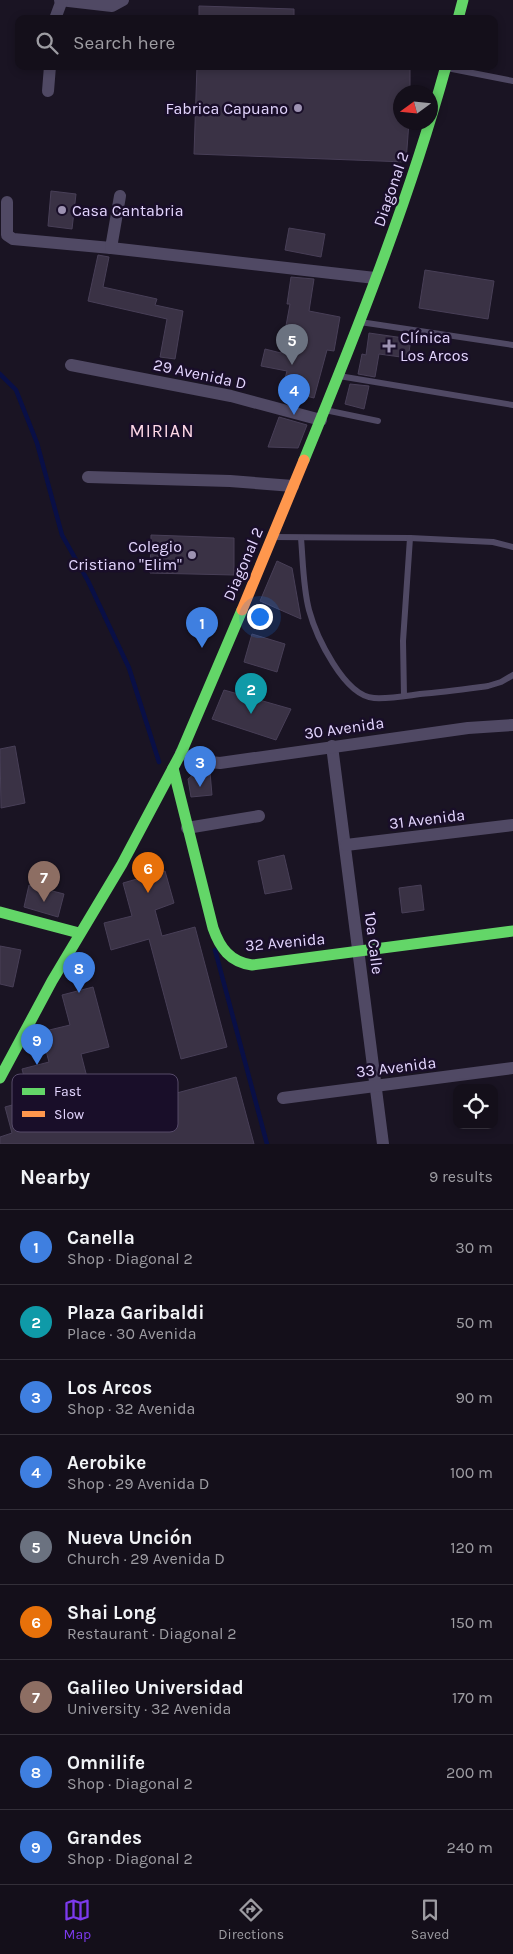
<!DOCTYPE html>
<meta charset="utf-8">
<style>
:root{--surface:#140f1a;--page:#211d27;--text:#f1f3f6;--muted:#9d9ca2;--line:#332f39;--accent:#7c3aed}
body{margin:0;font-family:Karla,sans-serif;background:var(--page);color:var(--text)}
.controls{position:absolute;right:15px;bottom:15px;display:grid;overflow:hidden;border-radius:10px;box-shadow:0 2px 8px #0003}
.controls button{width:45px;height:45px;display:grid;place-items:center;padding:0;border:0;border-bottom:1px solid var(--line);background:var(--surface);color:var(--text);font:25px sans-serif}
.compass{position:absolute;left:393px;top:85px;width:45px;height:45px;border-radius:50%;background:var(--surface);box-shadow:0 2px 8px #0003;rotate:255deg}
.you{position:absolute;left:259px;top:616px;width:18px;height:18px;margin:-12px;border:4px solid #fff;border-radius:50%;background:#1a73e8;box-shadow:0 0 0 8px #1a73e833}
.badge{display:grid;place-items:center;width:32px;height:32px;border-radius:50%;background:var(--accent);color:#fff;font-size:16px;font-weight:700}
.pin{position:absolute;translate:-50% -41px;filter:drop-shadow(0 1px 2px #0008)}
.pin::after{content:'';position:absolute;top:26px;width:18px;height:15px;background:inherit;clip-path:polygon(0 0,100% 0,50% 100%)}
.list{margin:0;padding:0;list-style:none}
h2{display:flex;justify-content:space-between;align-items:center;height:65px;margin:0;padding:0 20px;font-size:21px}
h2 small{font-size:16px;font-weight:400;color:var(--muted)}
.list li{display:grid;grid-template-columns:32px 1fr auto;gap:15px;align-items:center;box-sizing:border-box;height:75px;padding:0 20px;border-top:1px solid var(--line)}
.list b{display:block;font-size:19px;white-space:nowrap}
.list p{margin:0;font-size:16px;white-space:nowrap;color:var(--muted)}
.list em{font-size:16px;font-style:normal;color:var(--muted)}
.icon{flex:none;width:28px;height:28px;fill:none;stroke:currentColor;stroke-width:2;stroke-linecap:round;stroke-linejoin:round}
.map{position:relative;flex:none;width:513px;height:1144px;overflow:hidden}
.search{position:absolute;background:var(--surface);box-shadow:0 2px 8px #0003;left:15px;right:15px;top:15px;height:55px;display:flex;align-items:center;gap:12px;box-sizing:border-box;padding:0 18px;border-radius:10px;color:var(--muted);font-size:19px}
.sheet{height:740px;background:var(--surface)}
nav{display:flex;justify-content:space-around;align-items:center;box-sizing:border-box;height:70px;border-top:1px solid var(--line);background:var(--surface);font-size:14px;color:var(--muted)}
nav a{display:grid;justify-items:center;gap:2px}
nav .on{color:var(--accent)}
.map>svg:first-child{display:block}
</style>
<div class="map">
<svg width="513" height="1144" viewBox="0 0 513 1144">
<rect width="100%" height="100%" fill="#1a1423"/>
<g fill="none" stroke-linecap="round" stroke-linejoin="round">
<g stroke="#090f46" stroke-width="4.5">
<path d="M0 374 16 390 37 443 62 535 88 581 129 668 159 762"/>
<path d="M215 950 267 1144"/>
</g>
</g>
<g fill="#3a3245" stroke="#483f57">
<path d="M199 6 294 9V19H199Z"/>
<path d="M197 66H410V92H400V122H409L406 162 194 154Z"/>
<path d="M51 191 76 194 72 229 48 226Z"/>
<path d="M289 228 325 234 321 257 285 250Z"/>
<path d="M98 255 109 257 103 287 157 299 155 305 183 311 175 359 160 357 167 319 88 301Z"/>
<path d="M425 270 494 281 488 319 419 308Z"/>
<path d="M291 277 314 279 309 311 340 317 334 351 327 350 314 398 282 390 287 371 261 366 265 349 281 353 290 304H287Z"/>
<path d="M369 333 411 339 408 358 379 354 375 377 358 374 362 354 366 355Z"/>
<path d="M350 384 369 386 364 409 345 404Z"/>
<path d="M279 417 307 425 298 448 268 447Z"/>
<path d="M151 535 234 538V575L150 573Z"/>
<path d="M277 561 292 568 301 619 260 601Z"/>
<path d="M252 634 285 644 277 672 244 662Z"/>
<path d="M224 690 291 709 276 740 212 719Z"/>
<path d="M15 746 25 803 1 808 0 749Z"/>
<path d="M210 772 212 795 191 797 188 779 195 773Z"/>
<path d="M284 855 292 889 265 894 258 861Z"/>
<path d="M165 871 174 903 155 910 162 936 195 927 227 1047 181 1059 149 939 111 950 104 923 132 916 123 883Z"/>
<path d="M29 885 64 894 58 917 24 907Z"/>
<path d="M421 885 424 910 402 913 399 888Z"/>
<path d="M0 946 21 950 13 987 0 984Z"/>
<path d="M93 987 109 1047 81 1054 89 1085 65 1092 73 1121 236 1077 254 1144H0V1137L12 1133 5 1107 30 1100 22 1069 49 1062 41 1032 70 1025 62 995Z"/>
</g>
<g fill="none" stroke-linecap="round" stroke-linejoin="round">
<g stroke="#504964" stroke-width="6">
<path d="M447 68 513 81"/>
<path d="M360 322 513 345"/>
<path d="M339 376 513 405"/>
<path d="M325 410 378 421"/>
<path d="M273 537 410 538 493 542 513 547"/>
<path d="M301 538C303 561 303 587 309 610 316 636 344 696 374 698 389 699 405 696 420 694 443 692 465 689 488 686L501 682 513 675"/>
<path d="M404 696 403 641 410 538"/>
</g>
<g stroke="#504964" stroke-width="12">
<path d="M60 0 112 6 123 0"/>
<path d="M55 19 62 0"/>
<path d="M48 91 50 66"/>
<path d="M7 202V235L13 239 111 248 375 278"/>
<path d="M111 248 120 196"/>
<path d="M71 365 231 396 321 420"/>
<path d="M88 477 230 481 293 486"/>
<path d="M332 746 383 1144"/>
<path d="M181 753 200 761 220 763 468 728 513 725"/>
<path d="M187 828 259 816"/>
<path d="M346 845 513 825"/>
<path d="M283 1098 513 1068"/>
</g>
<g stroke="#63d668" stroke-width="11">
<path d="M458 19 463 0"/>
<path d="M304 460C357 331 409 200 446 66"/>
<path d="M173 768 213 928C220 948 230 962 252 965L513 931"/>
<path d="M0 912 79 933"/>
<path d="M0 1078 52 981 122 864 181 753 242 610"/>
</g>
<path stroke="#ff974d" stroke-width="11" d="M242 610 304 460"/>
</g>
<g fill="#9d92b2" stroke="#190e29" stroke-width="2">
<circle cx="298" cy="108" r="5"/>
<circle cx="62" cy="210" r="5"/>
<path d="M386.5 338.5h5v5h5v5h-5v5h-5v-5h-5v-5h5z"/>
<circle cx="192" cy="555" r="5"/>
</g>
<g text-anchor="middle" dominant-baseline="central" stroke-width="5" stroke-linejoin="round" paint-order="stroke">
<g font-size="16" fill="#e4d6ff" stroke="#190e29" text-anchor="end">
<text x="288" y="108">Fabrica Capuano</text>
<text x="72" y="210" text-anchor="start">Casa Cantabria</text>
<text x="400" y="337" text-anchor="start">Clínica<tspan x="400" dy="18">Los Arcos</tspan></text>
<text x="182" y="546">Colegio<tspan x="182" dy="18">Cristiano "Elim"</tspan></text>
</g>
<g font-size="16" fill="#e4d6ff" stroke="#190e29">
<text transform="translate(391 189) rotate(-71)">Diagonal 2</text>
<text transform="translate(200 374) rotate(12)">29 Avenida D</text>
<text transform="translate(243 564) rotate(-67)">Diagonal 2</text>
<text transform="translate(344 728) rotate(-8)">30 Avenida</text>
<text transform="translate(427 819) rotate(-7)">31 Avenida</text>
<text transform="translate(285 942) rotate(-5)">32 Avenida</text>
<text transform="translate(374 943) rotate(83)">10a Calle</text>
<text transform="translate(396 1067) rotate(-7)">33 Avenida</text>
</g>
<g font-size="18" letter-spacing="1" fill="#ffd8e7" stroke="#190e29">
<text x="162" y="431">MIRIAN</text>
</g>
</g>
<rect x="12" y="1074" width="166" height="58" rx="8" fill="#190e29" stroke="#564a69" stroke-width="1"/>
<rect x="22" y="1088" width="23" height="7" fill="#63d668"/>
<rect x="22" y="1111" width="23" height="6" fill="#ff974d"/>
<g font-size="14" fill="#e4d6ff">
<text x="54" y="1096">Fast</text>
<text x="54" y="1119">Slow</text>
</g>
</svg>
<div class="controls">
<button><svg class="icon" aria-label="locate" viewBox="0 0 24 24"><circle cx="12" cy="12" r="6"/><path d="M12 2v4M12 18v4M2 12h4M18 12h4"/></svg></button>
</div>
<svg class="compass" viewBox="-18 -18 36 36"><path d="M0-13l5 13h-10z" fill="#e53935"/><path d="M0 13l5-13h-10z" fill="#9d9ca2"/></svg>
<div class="you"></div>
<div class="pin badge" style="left:202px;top:648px;background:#3f7fe0">1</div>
<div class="pin badge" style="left:251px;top:714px;background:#0f9aa8">2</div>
<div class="pin badge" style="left:200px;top:787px;background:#3f7fe0">3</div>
<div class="pin badge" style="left:294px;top:415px;background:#3f7fe0">4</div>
<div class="pin badge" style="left:292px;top:365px;background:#6b7280">5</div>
<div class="pin badge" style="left:148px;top:893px;background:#e8710a">6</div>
<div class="pin badge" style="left:44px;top:902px;background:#8d6e63">7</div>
<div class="pin badge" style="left:79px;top:993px;background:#3f7fe0">8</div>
<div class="pin badge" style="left:37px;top:1065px;background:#3f7fe0">9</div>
<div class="search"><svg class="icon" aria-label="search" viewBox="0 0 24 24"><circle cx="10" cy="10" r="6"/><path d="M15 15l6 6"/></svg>Search here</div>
</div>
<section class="sheet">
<h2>Nearby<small>9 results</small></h2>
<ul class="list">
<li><span class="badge" style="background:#3f7fe0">1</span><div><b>Canella</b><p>Shop · Diagonal 2</p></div><em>30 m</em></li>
<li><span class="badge" style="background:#0f9aa8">2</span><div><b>Plaza Garibaldi</b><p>Place · 30 Avenida</p></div><em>50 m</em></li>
<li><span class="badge" style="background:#3f7fe0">3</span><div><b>Los Arcos</b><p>Shop · 32 Avenida</p></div><em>90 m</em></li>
<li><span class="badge" style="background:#3f7fe0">4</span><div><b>Aerobike</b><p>Shop · 29 Avenida D</p></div><em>100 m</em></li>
<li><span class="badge" style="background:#6b7280">5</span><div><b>Nueva Unción</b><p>Church · 29 Avenida D</p></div><em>120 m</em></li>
<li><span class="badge" style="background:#e8710a">6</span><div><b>Shai Long</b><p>Restaurant · Diagonal 2</p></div><em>150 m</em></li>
<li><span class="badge" style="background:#8d6e63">7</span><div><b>Galileo Universidad</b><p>University · 32 Avenida</p></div><em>170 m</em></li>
<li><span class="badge" style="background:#3f7fe0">8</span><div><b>Omnilife</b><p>Shop · Diagonal 2</p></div><em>200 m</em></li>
<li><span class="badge" style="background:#3f7fe0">9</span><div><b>Grandes</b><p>Shop · Diagonal 2</p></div><em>240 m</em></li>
</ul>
</section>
<nav>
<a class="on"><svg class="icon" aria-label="map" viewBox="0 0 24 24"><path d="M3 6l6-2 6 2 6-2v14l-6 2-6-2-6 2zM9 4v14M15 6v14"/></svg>Map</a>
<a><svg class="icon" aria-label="directions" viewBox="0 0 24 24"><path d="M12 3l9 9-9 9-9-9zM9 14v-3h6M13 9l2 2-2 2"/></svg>Directions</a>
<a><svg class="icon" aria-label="saved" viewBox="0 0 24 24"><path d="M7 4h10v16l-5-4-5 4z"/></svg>Saved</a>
</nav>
